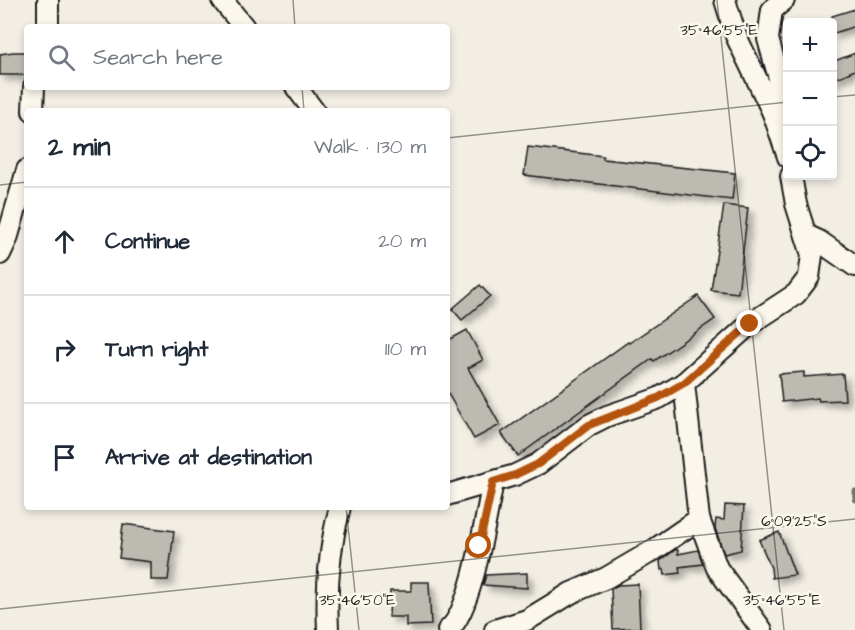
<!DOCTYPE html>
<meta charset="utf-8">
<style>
:root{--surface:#fff;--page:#f6f6f7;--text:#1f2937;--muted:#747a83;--line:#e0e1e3}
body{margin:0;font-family:"Architects Daughter",sans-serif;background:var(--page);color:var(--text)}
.controls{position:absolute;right:18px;top:18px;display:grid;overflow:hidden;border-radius:6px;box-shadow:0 3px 9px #0003}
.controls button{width:54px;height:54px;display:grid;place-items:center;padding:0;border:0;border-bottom:2px solid var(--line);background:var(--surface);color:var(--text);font:30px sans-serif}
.stop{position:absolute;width:18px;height:18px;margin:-14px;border:4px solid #b45309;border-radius:50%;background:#fff}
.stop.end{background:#b45309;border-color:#fff;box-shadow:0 2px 6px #0008}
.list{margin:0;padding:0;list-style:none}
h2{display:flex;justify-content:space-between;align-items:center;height:78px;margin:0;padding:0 24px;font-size:26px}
h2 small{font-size:20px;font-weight:400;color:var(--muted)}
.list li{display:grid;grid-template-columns:39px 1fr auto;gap:18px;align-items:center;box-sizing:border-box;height:108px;padding:0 24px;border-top:2px solid var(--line)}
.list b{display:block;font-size:22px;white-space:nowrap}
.list em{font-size:20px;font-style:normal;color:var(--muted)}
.icon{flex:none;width:33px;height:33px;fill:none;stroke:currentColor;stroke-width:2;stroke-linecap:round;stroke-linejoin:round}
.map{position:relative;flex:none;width:855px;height:630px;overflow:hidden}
.search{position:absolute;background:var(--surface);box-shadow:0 3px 9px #0003;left:24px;top:24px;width:426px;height:66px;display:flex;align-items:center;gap:15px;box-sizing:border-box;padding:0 21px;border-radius:6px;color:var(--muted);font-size:22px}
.panel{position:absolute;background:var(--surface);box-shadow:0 3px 9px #0003;left:24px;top:108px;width:426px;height:402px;border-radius:6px}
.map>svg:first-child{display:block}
</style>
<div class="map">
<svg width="855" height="630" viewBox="0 0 855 630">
<defs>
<filter id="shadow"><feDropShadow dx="5.5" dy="5.5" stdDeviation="3" flood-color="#0004"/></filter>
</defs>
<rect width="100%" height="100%" fill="#f2eee4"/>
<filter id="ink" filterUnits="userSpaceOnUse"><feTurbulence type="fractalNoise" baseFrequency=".0167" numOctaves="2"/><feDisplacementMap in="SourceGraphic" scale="12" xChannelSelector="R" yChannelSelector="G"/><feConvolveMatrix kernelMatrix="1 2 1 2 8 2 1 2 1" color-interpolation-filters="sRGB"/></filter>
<g filter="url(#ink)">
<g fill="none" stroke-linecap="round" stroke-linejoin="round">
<path stroke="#716f6b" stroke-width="5" d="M855 491V500"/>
</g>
<g fill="#bdbab1" stroke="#1c1c1c" stroke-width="1.5" filter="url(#shadow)">
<path d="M855 9V26L832 34V16Z"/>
<path d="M13 52H27V75H0V54Z"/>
<path d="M855 53V70L832 80V62Z"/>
<path d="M528 147 603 156V159L735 173 732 200 524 175Z"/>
<path d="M724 205 748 208 738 293 711 290Z"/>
<path d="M480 285 490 296 462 320 452 309Z"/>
<path d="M698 296 715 319 654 361 652 359 518 456 501 433 628 342 629 343Z"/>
<path d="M467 330 483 360 468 368 500 425 474 439 447 392V341Z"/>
<path d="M804 372V377L843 374 845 400 819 401 818 398 782 402 779 374Z"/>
<path d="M725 505 744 506 741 550 724 554 715 528 716 519 724 520Z"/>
<path d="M123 524 174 531 168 580H151V562L119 558Z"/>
<path d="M779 532 795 575 772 578 771 568 759 540Z"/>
<path d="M675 550H678V554L698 550 703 564 679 567 680 573 665 575 664 569 661 570 660 561Z"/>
<path d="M527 573V588L483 585 486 575Z"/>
<path d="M411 582H429L431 625 406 626V617H389L390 591H411Z"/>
<path d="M638 584 640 628 613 629 611 589 618 585Z"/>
</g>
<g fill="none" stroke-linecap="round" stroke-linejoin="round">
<g stroke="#1c1c1c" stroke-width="24">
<g id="minor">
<path d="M48 0V27"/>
<path d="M222 0 244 27"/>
<path d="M725 0 736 36 773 113 788 157"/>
<path d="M296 87 314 111"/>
<path d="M33 111 34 87"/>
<path d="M773 113 779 78 768 39 772 10 784 0"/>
<path d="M806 235 819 241 855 266"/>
<path d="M0 254 7 239 27 170"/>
<path d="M684 383 699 519 717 568 762 630"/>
<path d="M447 495 515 475 538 464 589 425 607 416 659 398 684 383 750 324 796 294 809 277 812 255 796 204 791 176"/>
<path d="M328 630C326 588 329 548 340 507"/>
<path d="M448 630C472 612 486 514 493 482"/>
<path d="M495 630 527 620 571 593 606 578 654 550 699 519"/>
</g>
</g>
<use href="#minor" stroke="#fbf7ec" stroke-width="20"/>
</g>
</g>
<g fill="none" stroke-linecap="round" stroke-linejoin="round" filter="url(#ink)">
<path stroke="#b45309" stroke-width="8" d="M479 546 493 482 515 475 538 464 589 425 658 398 684 383 750 324"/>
</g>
<path fill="none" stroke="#1c1c1c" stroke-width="1.5" stroke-opacity="0.45" d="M293 0 295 27M717 0 784 630M302 87 304 111M832 97 855 95M447 138 788 102M0 185 27 182M346 507 359 630M0 609 855 519"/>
<g font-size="15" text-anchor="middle" fill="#1c1c1c" stroke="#fbf7ec" stroke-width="5" stroke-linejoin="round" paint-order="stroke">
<text x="719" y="35">35°46'55"E</text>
<text x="794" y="526">6°09'25"S</text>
<text x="357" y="605">35°46'50"E</text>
<text x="782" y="605">35°46'55"E</text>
</g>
</svg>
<div class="controls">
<button>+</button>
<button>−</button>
<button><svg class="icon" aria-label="locate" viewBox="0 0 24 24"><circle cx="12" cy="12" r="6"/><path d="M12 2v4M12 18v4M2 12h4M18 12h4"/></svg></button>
</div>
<div class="stop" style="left:479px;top:546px"></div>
<div class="stop end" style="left:750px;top:324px"></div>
<div class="search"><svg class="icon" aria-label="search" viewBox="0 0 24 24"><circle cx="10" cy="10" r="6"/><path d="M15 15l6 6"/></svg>Search here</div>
<section class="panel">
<h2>2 min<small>Walk · 130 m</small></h2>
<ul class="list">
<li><svg class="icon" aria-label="ahead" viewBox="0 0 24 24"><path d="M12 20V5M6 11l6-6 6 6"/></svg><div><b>Continue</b></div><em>20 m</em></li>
<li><svg class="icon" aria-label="right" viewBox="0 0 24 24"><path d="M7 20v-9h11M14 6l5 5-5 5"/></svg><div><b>Turn right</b></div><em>110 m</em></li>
<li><svg class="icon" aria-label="arrive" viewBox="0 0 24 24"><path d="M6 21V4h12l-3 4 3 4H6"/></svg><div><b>Arrive at destination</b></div></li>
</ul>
</section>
</div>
